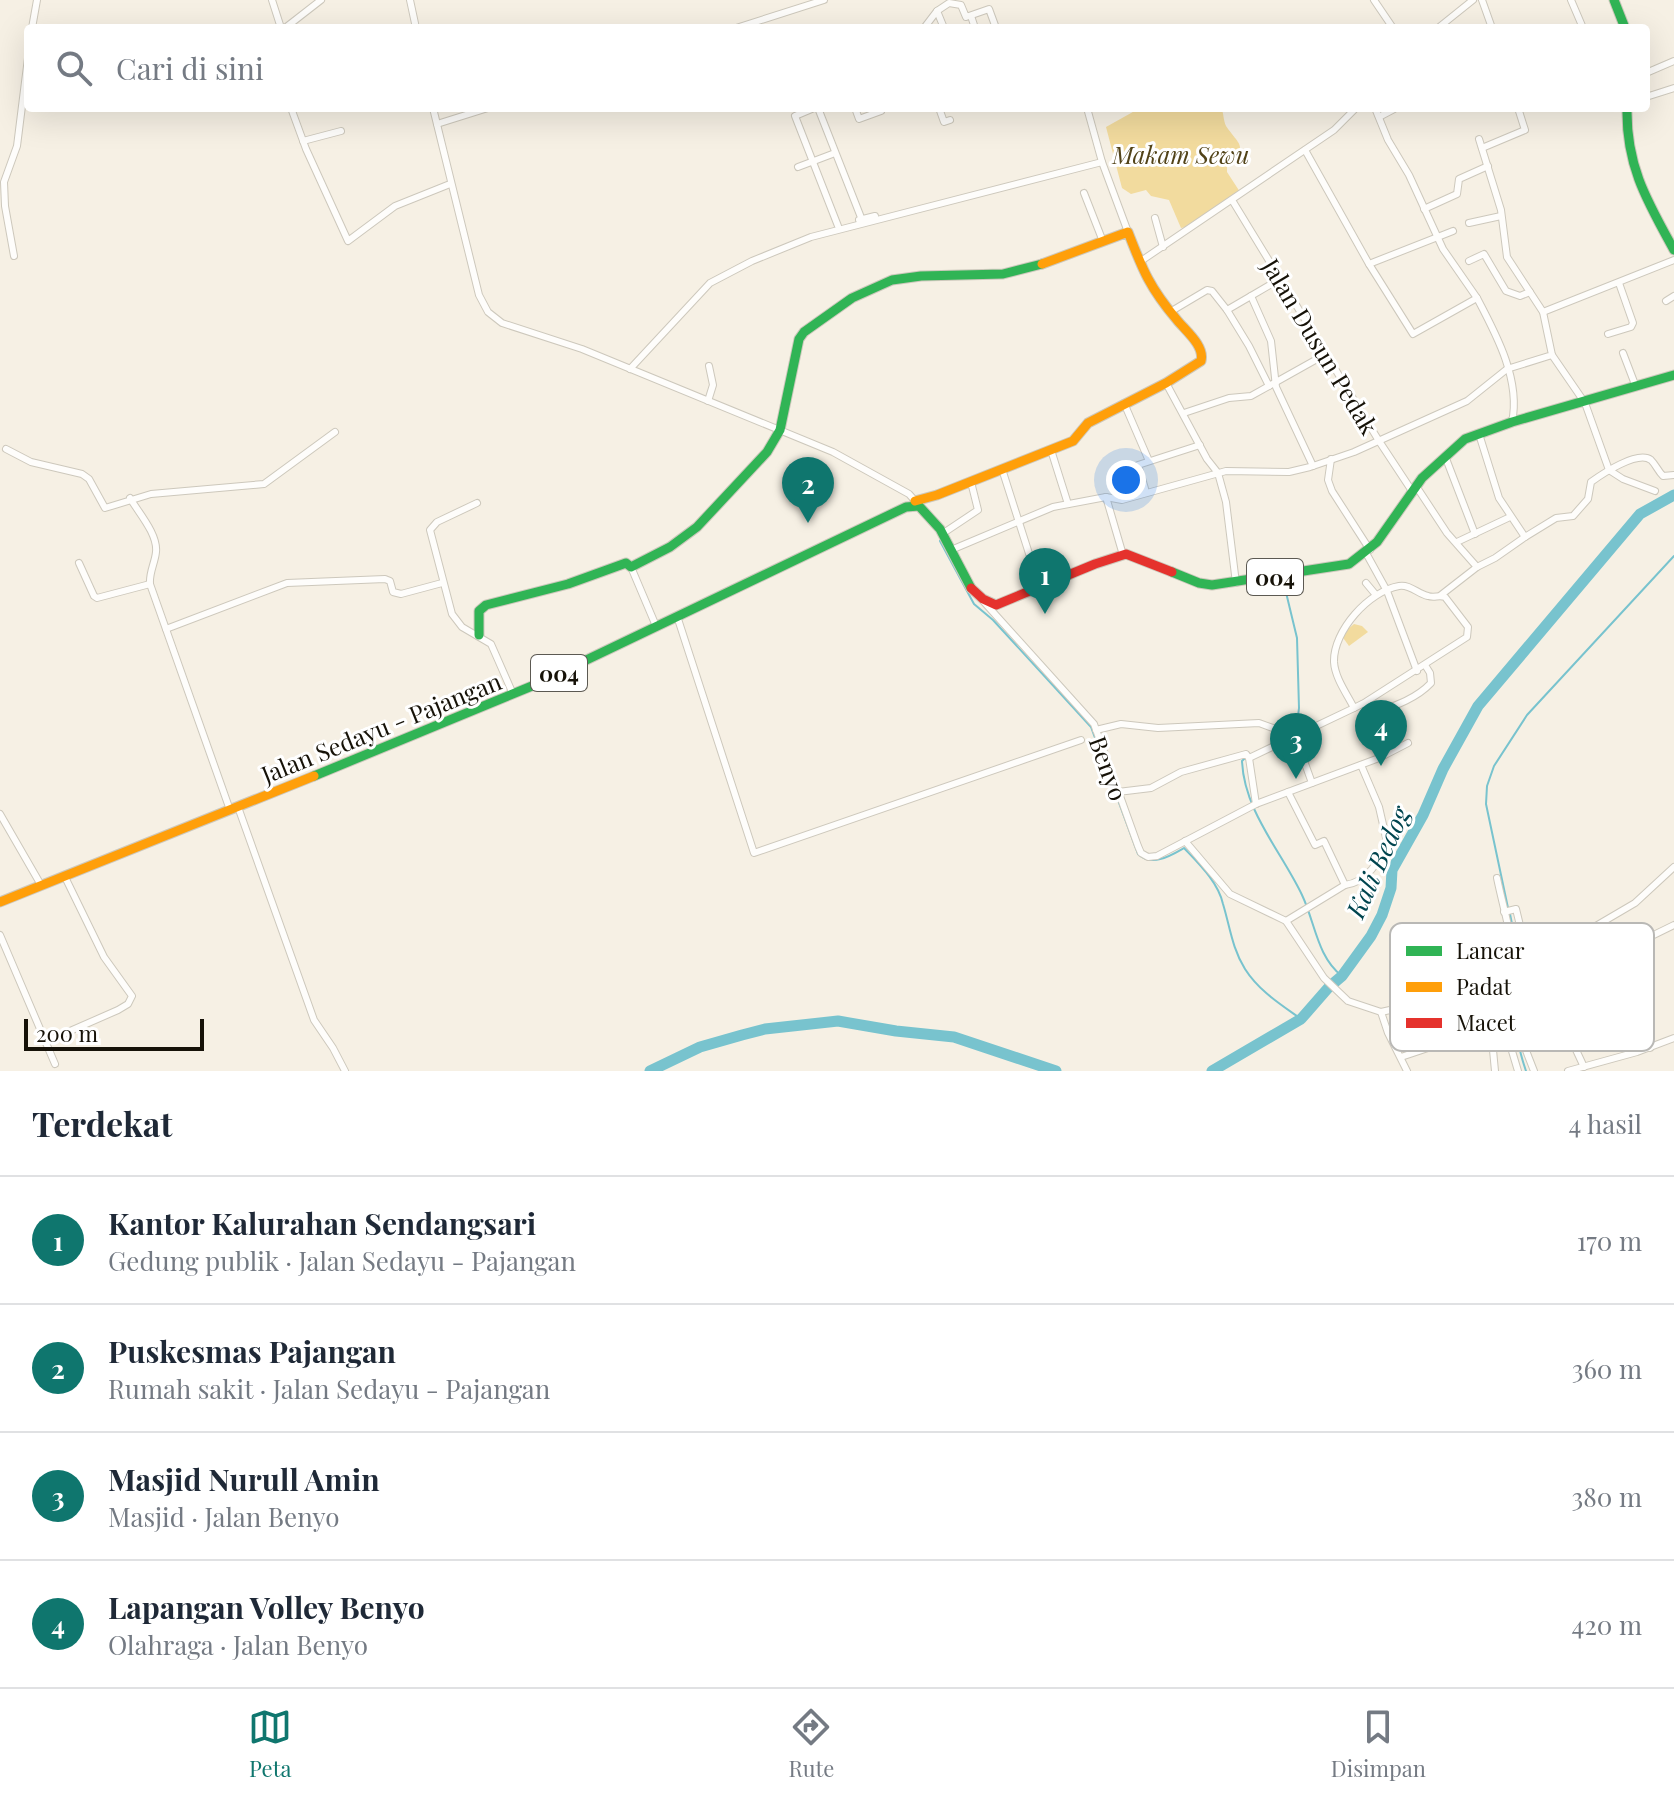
<!DOCTYPE html>
<html lang="id">
<meta charset="utf-8">
<style>
:root{--surface:#fff;--page:#f2f2f3;--text:#1f2937;--muted:#747a83;--line:#e0e1e3;--accent:#0f766e}
body{margin:0;font-family:"Playfair Display",serif;background:var(--page);color:var(--text)}
.scale{position:absolute;left:24px;bottom:20px;width:180px;box-sizing:border-box;padding-left:8px;border:4px solid #161208;border-top:0;font-size:22px;line-height:28px;white-space:nowrap;color:#161208;-webkit-text-stroke:6px #fff;paint-order:stroke}
.you{position:absolute;left:1126px;top:480px;width:28px;height:28px;margin:-20px;border:6px solid #fff;border-radius:50%;background:#1a73e8;box-shadow:0 0 0 12px #1a73e833}
.badge{display:grid;place-items:center;width:52px;height:52px;border-radius:50%;background:var(--accent);color:#fff;font-size:26px;font-weight:700}
.pin{position:absolute;translate:-50% -66px;filter:drop-shadow(0 2px 4px #0008)}
.pin::after{content:'';position:absolute;top:42px;width:28px;height:24px;background:inherit;clip-path:polygon(0 0,100% 0,50% 100%)}
.list{margin:0;padding:0;list-style:none}
h2{display:flex;justify-content:space-between;align-items:center;height:104px;margin:0;padding:0 32px;font-size:34px}
h2 small{font-size:26px;font-weight:400;color:var(--muted)}
.list li{display:grid;grid-template-columns:52px 1fr auto;gap:24px;align-items:center;box-sizing:border-box;height:128px;padding:0 32px;border-top:2px solid var(--line)}
.list b{display:block;font-size:30px;white-space:nowrap}
.list p{margin:0;font-size:26px;white-space:nowrap;color:var(--muted)}
.list em{font-size:26px;font-style:normal;color:var(--muted)}
.icon{flex:none;width:44px;height:44px;fill:none;stroke:currentColor;stroke-width:2;stroke-linecap:round;stroke-linejoin:round}
.map{position:relative;flex:none;width:1674px;height:1071px;overflow:hidden}
.search{position:absolute;background:var(--surface);box-shadow:0 8px 32px #0002;left:24px;right:24px;top:24px;height:88px;display:flex;align-items:center;gap:20px;box-sizing:border-box;padding:0 28px;border-radius:8px;color:var(--muted);font-size:30px}
.sheet{height:616px;background:var(--surface)}
nav{display:flex;justify-content:space-around;align-items:center;box-sizing:border-box;height:112px;border-top:2px solid var(--line);background:var(--surface);font-size:22px;color:var(--muted)}
nav a{display:grid;justify-items:center;gap:4px}
nav .on{color:var(--accent)}
.map>svg:first-child{display:block}
</style>
<div class="map">
<svg width="1674" height="1071" viewBox="0 0 1674 1071">
<rect width="100%" height="100%" fill="#f6f0e4"/>
<g fill="#f2db9e">
<path d="M1140 108H1221C1224 113 1223 120 1226 126 1238 144 1250 147 1227 163V172L1240 192 1190 226 1181 228 1169 200 1151 196 1146 190 1131 194 1122 188 1106 127Z"/>
<path d="M1354 624 1362 626 1368 632 1349 646 1341 635Z"/>
</g>
<g fill="none" stroke-linecap="round" stroke-linejoin="round">
<g stroke="#78c3ce" stroke-width="2">
<path d="M940 541 974 604 993 620 1091 727 1138 854C1152 867 1170 856 1184 848 1199 864 1218 882 1223 904 1230 927 1232 948 1245 969 1259 991 1280 1004 1301 1019"/>
<path d="M1283 580 1297 638 1299 708 1296 732"/>
<path d="M1247 756 1242 761C1244 811 1281 851 1302 895 1315 922 1317 957 1342 976"/>
<path d="M1508 908 1486 804 1487 786 1494 766 1527 715 1674 556"/>
<path d="M1510 914 1515 939"/>
<path d="M1516 945C1521 964 1527 983 1524 1002 1519 1037 1514 1036 1526 1071"/>
</g>
<g stroke="#78c3ce" stroke-width="11">
<path d="M650 1071 700 1047 742 1035 765 1029 838 1021 896 1031 954 1037 1056 1071"/>
<path d="M1212 1071 1301 1019 1329 987 1342 976 1371 936 1382 915 1391 888 1392 870 1423 815 1443 769 1478 706 1640 514 1674 495"/>
</g>
<g stroke="#cdc8bc" stroke-width="8">
<g id="street">
<path d="M272 0 281 28"/>
<path d="M410 0 416 28"/>
<path d="M1374 0 1393 28"/>
<path d="M1482 0 1492 28"/>
<path d="M1571 0 1583 28"/>
<path d="M971 16 975 28"/>
<path d="M32 28 37 0"/>
<path d="M285 28 321 0"/>
<path d="M736 28 824 0"/>
<path d="M924 28 937 11"/>
<path d="M944 28 937 11 949 3 961 5 966 17 989 9 996 28"/>
<path d="M1438 28 1473 0"/>
<path d="M1646 73 1674 61"/>
<path d="M1646 97 1674 88"/>
<path d="M291 108 306 149 348 241 395 206 450 184"/>
<path d="M433 108 479 295 488 312 502 323 582 349 833 452 909 494 917 503"/>
<path d="M814 108 795 116 838 226"/>
<path d="M818 108 862 220"/>
<path d="M855 108 859 119 881 111"/>
<path d="M939 108 944 122 950 120"/>
<path d="M1087 108 1102 162 1128 232"/>
<path d="M1379 117 1396 108"/>
<path d="M437 124 488 108"/>
<path d="M303 141 341 131"/>
<path d="M1482 148 1525 130 1518 108"/>
<path d="M1305 150 1369 264 1413 334 1477 298 1443 249 1409 175 1388 140 1375 108"/>
<path d="M798 167 835 153"/>
<path d="M1084 193 1102 239"/>
<path d="M1232 200 1379 441 1412 491"/>
<path d="M1424 209 1457 194 1459 179 1488 166"/>
<path d="M1155 218 1163 247"/>
<path d="M859 220 875 216"/>
<path d="M1469 223 1501 216"/>
<path d="M14 256 5 206 4 182 17 146 28 58"/>
<path d="M1141 261 1334 130 1356 108"/>
<path d="M1469 261 1484 254 1506 291 1520 296 1530 292"/>
<path d="M1369 264 1453 231"/>
<path d="M1280 279 1251 296 1271 341 1276 387 1313 466"/>
<path d="M1477 298C1496 334 1521 380 1512 422"/>
<path d="M1666 301 1674 296"/>
<path d="M1227 310 1249 346 1269 386"/>
<path d="M1170 312 1207 290 1212 291 1227 310 1251 296"/>
<path d="M1543 312 1674 260"/>
<path d="M1608 334 1631 327 1633 323 1619 283"/>
<path d="M1623 353 1636 387"/>
<path d="M1552 355 1585 403 1609 470 1623 479 1655 491"/>
<path d="M630 369 710 283 752 261 811 237 1102 162"/>
<path d="M1166 383 1207 459 1218 473 1226 502 1236 583"/>
<path d="M708 401 713 385 709 366"/>
<path d="M1124 403 1149 461"/>
<path d="M1184 413 1229 398 1251 396 1326 354"/>
<path d="M6 449 31 462 82 474 89 479 105 508 151 494 264 484 335 432"/>
<path d="M1051 450 1068 504"/>
<path d="M1445 456 1475 534"/>
<path d="M1331 459 1328 480 1332 491 1370 550"/>
<path d="M1002 469 1040 588"/>
<path d="M1416 486 1447 533 1477 567 1495 558 1525 537 1499 498 1479 434"/>
<path d="M1146 492 1138 465 1200 445"/>
<path d="M1106 497 1122 500 1226 471 1289 472 1310 467 1354 452 1467 401 1507 369 1552 355 1543 312 1507 257 1501 210 1479 139"/>
<path d="M130 498C138 512 158 534 156 552 155 563 149 572 150 584L230 810"/>
<path d="M477 503 437 522 430 530 452 614 462 627 491 644 513 694"/>
<path d="M942 534 978 510 971 482"/>
<path d="M1525 537 1556 518 1573 516 1588 499 1591 482C1602 474 1638 450 1651 460 1656 465 1658 471 1663 476L1674 475"/>
<path d="M1457 542 1510 517"/>
<path d="M951 550 1053 507 1106 497 1123 555"/>
<path d="M1366 553 1387 591 1417 671"/>
<path d="M79 563 94 596 97 598 150 584"/>
<path d="M631 567 656 626"/>
<path d="M1366 583 1376 595"/>
<path d="M1441 595 1477 567"/>
<path d="M984 602 1094 724 1138 846 1141 853 1148 857 1157 856 1256 804 1379 758 1381 750 1364 703 1354 708C1347 694 1335 678 1334 662 1333 631 1369 591 1399 586 1410 584 1418 594 1428 596 1434 598 1439 595 1445 597L1468 627 1467 637 1364 703"/>
<path d="M677 616 754 853 1081 740"/>
<path d="M166 629 287 583 385 579 390 581 393 592 401 594 442 583"/>
<path d="M1369 715C1391 707 1415 700 1431 683L1430 673 1425 665"/>
<path d="M1096 730 1121 724 1158 728 1259 723 1295 736 1312 783"/>
<path d="M1249 758 1354 708"/>
<path d="M1379 758 1408 743"/>
<path d="M1118 792 1151 788 1181 772 1246 754 1249 758 1256 804"/>
<path d="M238 807 314 1020 333 1048 345 1071"/>
<path d="M0 814 41 885"/>
<path d="M1185 841 1230 894 1286 921 1324 978 1348 1001 1381 1012 1426 1002 1509 1008 1512 1012 1509 1041 1518 1071"/>
<path d="M1497 878C1506 922 1523 967 1512 1012"/>
<path d="M1345 885C1368 882 1379 861 1387 842L1379 807 1361 765"/>
<path d="M1504 912 1516 909 1534 983"/>
<path d="M1286 921 1345 885 1324 841 1315 845 1288 792"/>
<path d="M0 935 55 1064"/>
<path d="M1547 961 1563 1022 1584 1067"/>
<path d="M1436 1003 1433 982 1435 970 1475 953 1523 939"/>
<path d="M1419 1004 1428 1032 1439 1031"/>
<path d="M1560 1011 1630 986"/>
<path d="M1381 1012 1388 1033 1407 1071"/>
<path d="M45 1042 118 1010 128 1004 132 996 104 957 65 877"/>
<path d="M1650 1048 1619 952 1674 925"/>
<path d="M1401 1057 1434 1046 1489 1043 1493 1050 1495 1071"/>
<path d="M1534 1071 1525 1048 1524 1035 1534 983 1539 971 1560 947 1635 903 1674 867"/>
<path d="M1568 1071 1637 1052 1674 1038"/>
</g>
</g>
<g stroke="#cdc8bc" stroke-width="11">
<g id="fast">
<path d="M1614 0 1625 28"/>
<path d="M1627 108C1626 166 1647 201 1674 250"/>
<path d="M1172 572 1199 583 1212 585 1349 564 1377 542 1422 478 1465 439 1512 422 1674 375"/>
<path d="M479 635V611L486 605 568 584 626 563 631 567 670 547 697 527 767 452 780 430 799 339 804 332 852 298 892 280 921 276 1003 274 1042 264"/>
<path d="M314 776 532 686 906 507 919 506 940 529 971 588"/>
</g>
</g>
<g stroke="#cdc8bc" stroke-width="11">
<g id="slow">
<path d="M915 501 937 495 1073 441 1088 423 1166 383 1201 361C1205 346 1186 331 1177 320 1150 288 1143 271 1128 232L1042 264"/>
<path d="M0 902 314 776"/>
</g>
</g>
<g stroke="#cdc8bc" stroke-width="11">
<path id="jam" d="M971 588 983 599 996 605 1095 564 1126 554 1172 572"/>
</g>
<use href="#street" stroke="#fefdfb" stroke-width="6"/>
<use href="#fast" stroke="#30b455" stroke-width="9"/>
<use href="#slow" stroke="#ff9f0a" stroke-width="9"/>
<use href="#jam" stroke="#e5322d" stroke-width="9"/>
</g>
<g text-anchor="middle" dominant-baseline="central" stroke-width="6" stroke-linejoin="round" paint-order="stroke">
<g fill="#fff" stroke="#5c5952" stroke-width="2">
<rect x="1247" y="559" width="56" height="36" rx="6"/>
<rect x="531" y="655" width="56" height="36" rx="6"/>
</g>
<g font-size="22" font-weight="bold" fill="#161208">
<text x="1275" y="577">004</text>
<text x="559" y="673">004</text>
</g>
<g font-size="24" font-style="italic" fill="#524318" stroke="#fff">
<text x="1181" y="154">Makam Sewu</text>
</g>
<g font-size="24" fill="#161208" stroke="#fff">
<text transform="translate(1321 346) rotate(59)">Jalan Dusun Pedak</text>
<text transform="translate(381 727) rotate(-22)">Jalan Sedayu - Pajangan</text>
<text transform="translate(1109 768) rotate(70)">Benyo</text>
</g>
<g font-size="26" font-style="italic" fill="#00454f" stroke="#fff">
<text transform="translate(1377 862) rotate(-66)">Kali Bedog</text>
</g>
</g>
<rect x="1390" y="923" width="264" height="128" rx="12" fill="#fff" stroke="#b9b8b5" stroke-width="2"/>
<rect x="1406" y="946" width="36" height="10" fill="#30b455"/>
<rect x="1406" y="982" width="36" height="10" fill="#ff9f0a"/>
<rect x="1406" y="1018" width="36" height="10" fill="#e5322d"/>
<g font-size="22" fill="#161208">
<text x="1456" y="959">Lancar</text>
<text x="1456" y="995">Padat</text>
<text x="1456" y="1031">Macet</text>
</g>
</svg>
<div class="scale">200 m</div>
<div class="you"></div>
<div class="pin badge" style="left:1045px;top:614px">1</div>
<div class="pin badge" style="left:808px;top:523px">2</div>
<div class="pin badge" style="left:1296px;top:779px">3</div>
<div class="pin badge" style="left:1381px;top:766px">4</div>
<div class="search"><svg class="icon" aria-label="search" viewBox="0 0 24 24"><circle cx="10" cy="10" r="6"/><path d="M15 15l6 6"/></svg>Cari di sini</div>
</div>
<section class="sheet">
<h2>Terdekat<small>4 hasil</small></h2>
<ul class="list">
<li><span class="badge">1</span><div><b>Kantor Kalurahan Sendangsari</b><p>Gedung publik · Jalan Sedayu - Pajangan</p></div><em>170 m</em></li>
<li><span class="badge">2</span><div><b>Puskesmas Pajangan</b><p>Rumah sakit · Jalan Sedayu - Pajangan</p></div><em>360 m</em></li>
<li><span class="badge">3</span><div><b>Masjid Nurull Amin</b><p>Masjid · Jalan Benyo</p></div><em>380 m</em></li>
<li><span class="badge">4</span><div><b>Lapangan Volley Benyo</b><p>Olahraga · Jalan Benyo</p></div><em>420 m</em></li>
</ul>
</section>
<nav>
<a class="on"><svg class="icon" aria-label="map" viewBox="0 0 24 24"><path d="M3 6l6-2 6 2 6-2v14l-6 2-6-2-6 2zM9 4v14M15 6v14"/></svg>Peta</a>
<a><svg class="icon" aria-label="directions" viewBox="0 0 24 24"><path d="M12 3l9 9-9 9-9-9zM9 14v-3h6M13 9l2 2-2 2"/></svg>Rute</a>
<a><svg class="icon" aria-label="saved" viewBox="0 0 24 24"><path d="M7 4h10v16l-5-4-5 4z"/></svg>Disimpan</a>
</nav>
